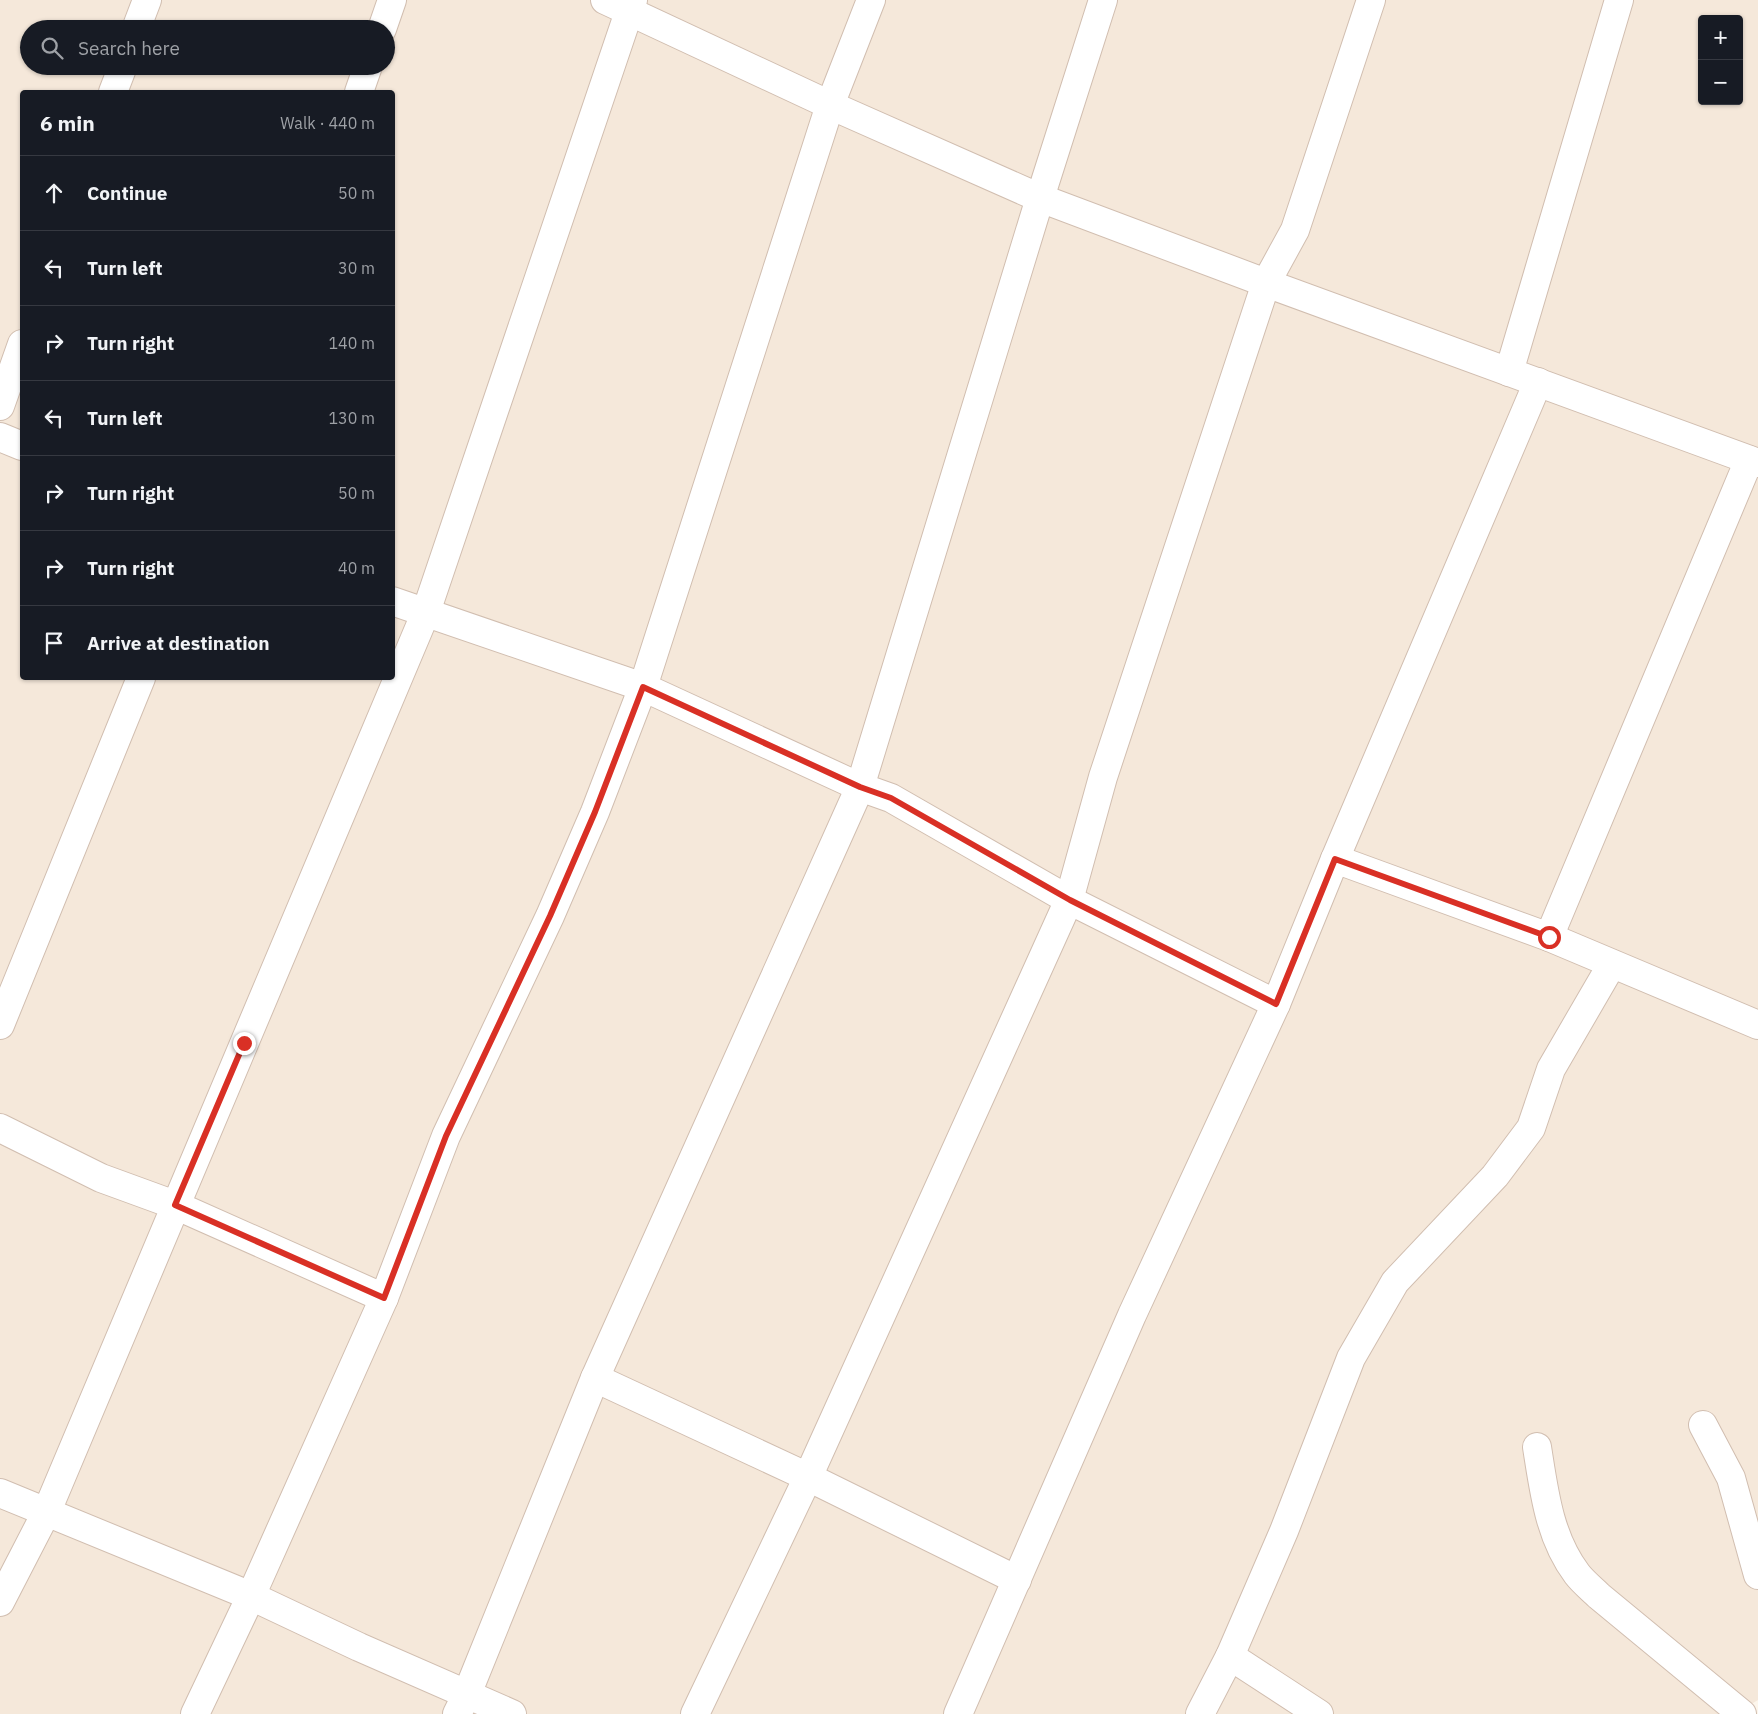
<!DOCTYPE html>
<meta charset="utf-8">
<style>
:root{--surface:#171b24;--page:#20242c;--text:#f1f3f6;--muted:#9ea1a6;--line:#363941}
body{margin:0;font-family:"IBM Plex Sans",sans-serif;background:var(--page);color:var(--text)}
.controls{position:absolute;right:15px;top:15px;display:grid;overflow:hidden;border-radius:5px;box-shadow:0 1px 4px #0004}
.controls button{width:45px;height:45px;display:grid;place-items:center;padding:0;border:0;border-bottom:1px solid var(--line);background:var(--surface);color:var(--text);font:25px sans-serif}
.stop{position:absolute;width:15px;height:15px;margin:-11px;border:4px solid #d93025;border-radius:50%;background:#fff}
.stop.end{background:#d93025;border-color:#fff;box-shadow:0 1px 5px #0008}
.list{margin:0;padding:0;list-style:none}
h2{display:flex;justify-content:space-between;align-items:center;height:65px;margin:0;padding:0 20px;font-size:21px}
h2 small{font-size:16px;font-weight:400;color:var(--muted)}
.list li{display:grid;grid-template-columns:32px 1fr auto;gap:15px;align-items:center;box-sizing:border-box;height:75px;padding:0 20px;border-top:1px solid var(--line)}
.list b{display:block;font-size:19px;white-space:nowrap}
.list em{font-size:16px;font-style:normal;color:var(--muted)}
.icon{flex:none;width:28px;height:28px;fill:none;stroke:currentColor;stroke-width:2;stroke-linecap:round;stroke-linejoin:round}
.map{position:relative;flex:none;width:1758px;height:1714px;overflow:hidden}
.search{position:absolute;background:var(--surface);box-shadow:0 1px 4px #0004;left:20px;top:20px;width:375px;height:55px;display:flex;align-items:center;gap:12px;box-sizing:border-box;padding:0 18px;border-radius:28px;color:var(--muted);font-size:19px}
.panel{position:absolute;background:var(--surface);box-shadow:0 1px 4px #0004;left:20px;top:90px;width:375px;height:590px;border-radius:5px}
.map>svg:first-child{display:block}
</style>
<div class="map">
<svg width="1758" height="1714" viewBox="0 0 1758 1714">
<rect width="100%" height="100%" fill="#fdf6ec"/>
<path fill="#f5e8da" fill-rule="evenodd" d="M0 0H1758V1700L1735 1714H0ZM1702 19H1739V101H1702ZM29 29H386V66H29ZM22 92H392V678H22Z"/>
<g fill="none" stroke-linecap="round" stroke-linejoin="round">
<g stroke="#d1beb0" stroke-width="30">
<g id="minor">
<path d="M605 0 830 105 1040 198 1266 283 1758 463"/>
<path d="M136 29 147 0"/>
<path d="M382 29 392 0"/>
<path d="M113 92 123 66"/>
<path d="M359 92 368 66"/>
<path d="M1509 372 1619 0"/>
<path d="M0 406 22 344"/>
<path d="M0 437 22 446"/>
<path d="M392 601 643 687 860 787 891 798 1069 900 1276 1004"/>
<path d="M1335 859 1549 937 1758 1025"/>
<path d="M1549 937 1749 460"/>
<path d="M0 1025 141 678"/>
<path d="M0 1128 101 1178 175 1205 384 1298"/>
<path d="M595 1378 808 1477 1017 1580"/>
<path d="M1703 1425 1731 1478 1758 1575"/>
<path d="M1537 1447C1544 1491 1549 1537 1577 1574 1583 1582 1592 1589 1599 1596L1742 1714"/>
<path d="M0 1493 251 1596 359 1647 512 1714"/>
<path d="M0 1602 47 1511 426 612 633 0"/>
<path d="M1230 1656 1319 1714"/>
<path d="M195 1714 251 1596 384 1298 446 1136 550 916 595 812 643 687 830 105 871 0"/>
<path d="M457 1714 467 1694 595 1378 860 787 1040 198 1103 0"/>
<path d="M695 1714 808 1477 1069 900 1103 777 1266 283 1295 230 1371 0"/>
<path d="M958 1714 1132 1315 1276 1004 1335 859 1538 382"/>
<path d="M1200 1714 1230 1656 1284 1531 1351 1358 1395 1282 1495 1176 1531 1128 1551 1069 1612 964"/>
</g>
</g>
<use href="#minor" stroke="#fff" stroke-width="28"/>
</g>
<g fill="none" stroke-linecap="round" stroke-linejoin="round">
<path stroke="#d93025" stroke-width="6" d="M244 1043 175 1205 384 1298 446 1136 550 916 595 812 643 687 860 787 891 798 1070 900 1276 1004 1335 859 1549 937"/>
</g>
</svg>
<div class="controls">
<button>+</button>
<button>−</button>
</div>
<div class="stop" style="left:1549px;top:937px"></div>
<div class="stop end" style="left:244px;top:1043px"></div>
<div class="search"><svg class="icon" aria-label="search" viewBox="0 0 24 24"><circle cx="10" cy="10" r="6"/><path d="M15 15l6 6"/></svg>Search here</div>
<section class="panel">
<h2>6 min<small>Walk · 440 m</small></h2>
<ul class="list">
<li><svg class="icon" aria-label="ahead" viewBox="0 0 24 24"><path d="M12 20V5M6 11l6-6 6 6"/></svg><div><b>Continue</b></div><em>50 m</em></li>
<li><svg class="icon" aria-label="left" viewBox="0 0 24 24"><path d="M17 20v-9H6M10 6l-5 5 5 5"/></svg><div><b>Turn left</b></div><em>30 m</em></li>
<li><svg class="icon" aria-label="right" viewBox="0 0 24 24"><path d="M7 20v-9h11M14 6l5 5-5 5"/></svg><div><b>Turn right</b></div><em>140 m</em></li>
<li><svg class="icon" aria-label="left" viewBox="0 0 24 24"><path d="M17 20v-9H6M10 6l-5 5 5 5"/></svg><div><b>Turn left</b></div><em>130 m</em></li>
<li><svg class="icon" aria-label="right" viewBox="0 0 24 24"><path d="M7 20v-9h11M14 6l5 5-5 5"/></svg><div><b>Turn right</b></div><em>50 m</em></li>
<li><svg class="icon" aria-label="right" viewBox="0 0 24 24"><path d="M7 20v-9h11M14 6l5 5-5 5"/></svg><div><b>Turn right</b></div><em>40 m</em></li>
<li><svg class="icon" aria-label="arrive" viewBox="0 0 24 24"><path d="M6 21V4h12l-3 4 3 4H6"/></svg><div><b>Arrive at destination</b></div></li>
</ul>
</section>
</div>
